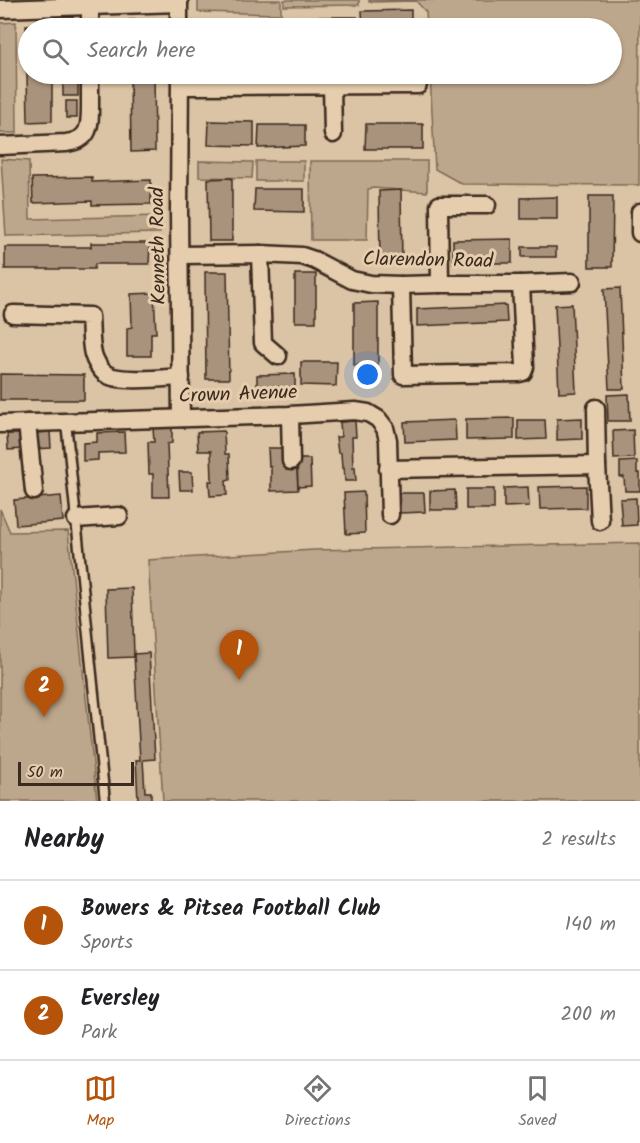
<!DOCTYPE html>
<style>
:root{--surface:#fff;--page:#f2f2f2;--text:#202124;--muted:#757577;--line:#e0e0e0;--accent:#b45309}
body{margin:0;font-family:Kalam,sans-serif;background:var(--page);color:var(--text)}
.scale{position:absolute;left:18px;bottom:15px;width:116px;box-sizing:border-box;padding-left:6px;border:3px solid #3b2a1e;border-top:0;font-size:16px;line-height:21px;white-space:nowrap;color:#3b2a1e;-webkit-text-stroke:4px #e5cdae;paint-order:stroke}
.you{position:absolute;left:368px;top:375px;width:21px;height:21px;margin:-15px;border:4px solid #fff;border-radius:50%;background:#1a73e8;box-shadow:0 0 0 9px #1a73e833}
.badge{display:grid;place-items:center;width:39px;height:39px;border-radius:50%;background:var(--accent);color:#fff;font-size:20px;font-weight:700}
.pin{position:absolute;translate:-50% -50px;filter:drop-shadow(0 2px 3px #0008)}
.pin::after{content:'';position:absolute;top:32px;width:21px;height:18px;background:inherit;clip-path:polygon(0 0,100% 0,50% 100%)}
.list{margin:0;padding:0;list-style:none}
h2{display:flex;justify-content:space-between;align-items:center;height:78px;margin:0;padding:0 24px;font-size:26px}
h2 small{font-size:20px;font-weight:400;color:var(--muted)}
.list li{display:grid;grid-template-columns:39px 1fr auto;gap:18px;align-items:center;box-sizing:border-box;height:90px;padding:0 24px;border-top:2px solid var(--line)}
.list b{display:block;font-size:22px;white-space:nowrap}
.list p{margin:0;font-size:20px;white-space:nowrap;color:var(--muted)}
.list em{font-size:20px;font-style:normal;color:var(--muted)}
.icon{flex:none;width:33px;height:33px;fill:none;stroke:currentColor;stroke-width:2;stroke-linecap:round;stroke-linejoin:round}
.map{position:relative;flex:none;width:640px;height:801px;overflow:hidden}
.search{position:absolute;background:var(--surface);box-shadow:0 2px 4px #0004;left:18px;right:18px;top:18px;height:66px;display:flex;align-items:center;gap:15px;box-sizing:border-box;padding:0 21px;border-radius:33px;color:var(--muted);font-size:22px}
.sheet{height:258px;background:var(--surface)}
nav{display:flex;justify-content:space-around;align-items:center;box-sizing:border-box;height:84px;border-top:2px solid var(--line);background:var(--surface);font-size:16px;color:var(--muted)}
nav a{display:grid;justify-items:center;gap:3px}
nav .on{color:var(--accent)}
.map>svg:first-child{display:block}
</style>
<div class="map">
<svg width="640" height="801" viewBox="0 0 640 801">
<rect width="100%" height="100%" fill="#dbc3a5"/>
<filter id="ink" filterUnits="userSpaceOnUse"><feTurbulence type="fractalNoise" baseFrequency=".0167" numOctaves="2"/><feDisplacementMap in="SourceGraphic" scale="12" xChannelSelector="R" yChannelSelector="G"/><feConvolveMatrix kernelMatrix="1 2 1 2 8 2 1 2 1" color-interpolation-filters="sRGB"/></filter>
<g filter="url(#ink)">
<g fill="#bda78c" stroke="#7c6855" stroke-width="1.5">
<path d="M198 0H281V14L198 12Z"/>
<path d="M284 0H359V5L284 6Z"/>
<path d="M369 0H640L639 185 462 184 435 169 430 74H612V28H427L426 12 416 1 369 2Z"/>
<path d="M16 22 17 133H0V23Z"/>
<path d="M1 159 29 161 30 219 160 216V233L6 236Z"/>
<path d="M199 161 253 162 252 178 199 177Z"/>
<rect x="256" y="161" width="48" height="20"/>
<path d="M310 161H427V192L373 188 368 189 367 240H311Z"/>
<path d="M0 509 10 532 68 531 97 801H0Z"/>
<path d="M640 543V801H163L148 560 314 550Z"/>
</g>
<g fill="#a9937b" stroke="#3b2a1e" stroke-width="1.5">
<path d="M411 10V28H363L362 11Z"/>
<rect x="286" y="17" width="71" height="11"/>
<rect x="129" y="20" width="24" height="8"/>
<rect x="210" y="23" width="70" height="5"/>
<path d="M26 25H51V28H28V74H52V121L28 122Z"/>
<path d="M130 74H154L155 151 131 152Z"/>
<rect x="63" y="79" width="15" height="17"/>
<rect x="66" y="101" width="11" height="17"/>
<path d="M209 121 254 122V146L208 145Z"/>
<path d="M366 124H423V149H365Z"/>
<path d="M259 125H305V146L258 148Z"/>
<path d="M92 177V182L151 180V204L92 205V201L33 203 32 178Z"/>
<path d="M232 178V241H209L208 179Z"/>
<path d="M255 189H304V212L254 211Z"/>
<path d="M401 190 402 263 380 264 379 191Z"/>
<path d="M589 196H613L612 267H589Z"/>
<path d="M557 197V219H521V198Z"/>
<path d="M512 239V263H453V240Z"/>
<path d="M91 243H150L149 264H95L94 269H5V247H91Z"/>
<rect x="522" y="247" width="34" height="10"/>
<path d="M205 272H227L229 379H206Z"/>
<rect x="295" y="274" width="21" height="48"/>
<path d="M620 288 624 389H609L604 289Z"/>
<path d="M154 293 156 333H151V356H127V328L132 327 131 294Z"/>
<path d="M378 302V365H354V303Z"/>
<path d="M572 304 576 392 559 393 555 305Z"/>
<path d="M506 305 507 322 417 326V309Z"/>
<path d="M301 362H337L336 386 301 385Z"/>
<path d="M0 374 84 375V400H0Z"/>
<path d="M295 374V387L257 388V375Z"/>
<path d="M629 394 630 421H608L607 395Z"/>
<path d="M514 418V439L466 440V419Z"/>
<path d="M582 418V439L557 440V419Z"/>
<path d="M455 420 456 440 405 442 404 422Z"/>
<path d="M518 420H545L546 439 518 440Z"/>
<path d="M355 421 356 437H352L353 468 355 467 356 481H345L344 468H342L341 453H338L336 437H341L340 422Z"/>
<path d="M172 427V443L167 444 169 497H153V474H149L148 442H154L153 428Z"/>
<path d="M633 430 634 458 614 459 613 431Z"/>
<path d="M224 431 225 454H229L230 480 226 481 227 495 210 496 209 481H212L211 451H198L197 432Z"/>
<path d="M50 432 51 448 34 449V433Z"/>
<path d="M124 432 125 452 98 453V460L83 461V443L97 442V433Z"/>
<path d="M7 434H22L23 449 8 450Z"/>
<path d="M268 448H286V470H297L298 490 271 491V467H269Z"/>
<path d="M297 459H310L311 486 298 487Z"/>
<path d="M637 461V473H640V491H625L624 477H620V462Z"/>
<path d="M179 472H192L193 490H180Z"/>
<path d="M586 486V508L540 509 539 487Z"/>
<path d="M528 487 529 506 504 507V488Z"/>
<rect x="466" y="489" width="28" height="20"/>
<path d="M455 490 456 510H430V491Z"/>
<path d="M364 492 365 533 346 534 344 493Z"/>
<path d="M399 493H424L425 512 400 513Z"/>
<path d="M61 496 63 521 16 525 14 500Z"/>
<path d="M636 498 637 525 622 526 620 499Z"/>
<path d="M132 588 134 657 108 658 106 589Z"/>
<path d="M149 653 155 759 143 760 145 792H151V801H138L136 760H140L134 654Z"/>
</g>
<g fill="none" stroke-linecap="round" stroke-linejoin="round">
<g stroke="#3b2a1e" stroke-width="13">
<path id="lane" d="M66 422 105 801"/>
</g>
<g stroke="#3b2a1e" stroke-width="21">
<g id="street">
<path d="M179 0V28"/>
<path d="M90 6V28"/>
<path d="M0 9 179 3"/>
<path d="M180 74 179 212 181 418"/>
<path d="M332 85 333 134"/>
<path d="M181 86 418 85"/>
<path d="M0 146 66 143C91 140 90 125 90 103 90 93 90 83 90 74"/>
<path d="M640 212V233"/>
<path d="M260 254 263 343 278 356"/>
<path d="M180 255 260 254 302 256 314 260 352 280 371 284 401 285 440 284H521L572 282"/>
<path d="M440 284 439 205H487"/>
<path d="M401 285 403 375 519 373 523 372 525 367 521 284"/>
<path d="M13 314 90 316C91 328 90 342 93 354 95 361 100 370 106 374 119 383 164 378 181 377"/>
<path d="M596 408 597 465 600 521"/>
<path d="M290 415 291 461"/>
<path d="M27 423 34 491"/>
<path d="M0 424 290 415 355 411 368 413 378 419 385 428 388 440 390 515"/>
<path d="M388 469 597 465"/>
<path d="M76 519 119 516"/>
</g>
</g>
<use href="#lane" stroke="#e5cdae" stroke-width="8"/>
<use href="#street" stroke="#e5cdae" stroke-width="16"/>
</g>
</g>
<g text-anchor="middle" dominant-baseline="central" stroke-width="6" stroke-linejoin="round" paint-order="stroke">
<g font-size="20" fill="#3b2a1e" stroke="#e5cdae">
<text transform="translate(159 246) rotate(-91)">Kenneth Road</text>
<text transform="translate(428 261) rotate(1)">Clarendon Road</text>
<text transform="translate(238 395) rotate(-2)">Crown Avenue</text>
</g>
</g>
</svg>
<div class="scale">50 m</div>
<div class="you"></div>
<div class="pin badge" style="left:239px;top:680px">1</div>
<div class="pin badge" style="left:44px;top:717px">2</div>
<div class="search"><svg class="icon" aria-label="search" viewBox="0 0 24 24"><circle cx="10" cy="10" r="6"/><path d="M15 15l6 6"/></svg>Search here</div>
</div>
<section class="sheet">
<h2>Nearby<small>2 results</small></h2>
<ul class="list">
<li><span class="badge">1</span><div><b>Bowers &amp; Pitsea Football Club</b><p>Sports</p></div><em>140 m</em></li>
<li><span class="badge">2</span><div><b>Eversley</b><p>Park</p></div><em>200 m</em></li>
</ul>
</section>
<nav>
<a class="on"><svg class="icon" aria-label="map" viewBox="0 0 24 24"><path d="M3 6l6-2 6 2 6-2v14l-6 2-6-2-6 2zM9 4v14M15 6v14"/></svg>Map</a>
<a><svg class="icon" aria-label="directions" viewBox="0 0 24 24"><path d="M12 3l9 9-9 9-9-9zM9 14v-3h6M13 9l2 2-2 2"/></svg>Directions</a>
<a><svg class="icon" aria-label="saved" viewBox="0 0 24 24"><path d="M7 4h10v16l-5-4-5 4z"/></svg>Saved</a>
</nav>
